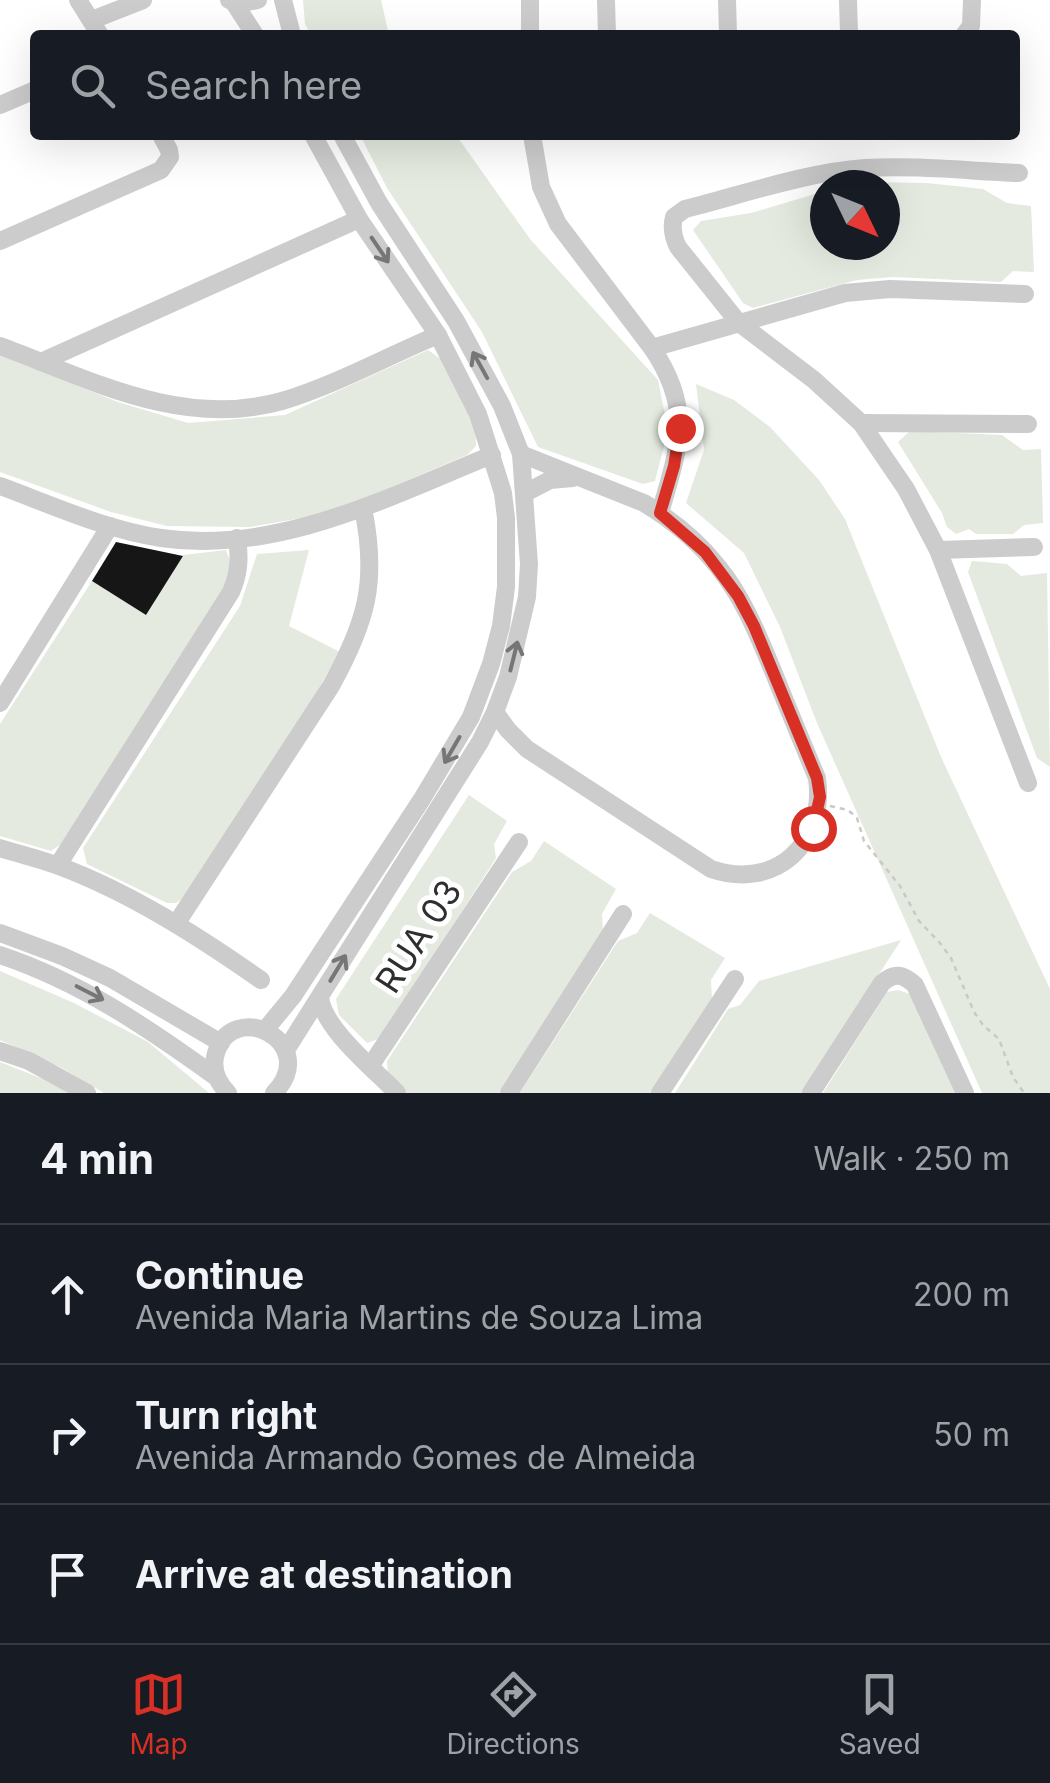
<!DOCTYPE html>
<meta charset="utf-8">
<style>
:root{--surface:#171b24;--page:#20242c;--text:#f1f3f6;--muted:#9ea1a6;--line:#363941;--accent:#d93025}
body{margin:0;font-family:Inter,sans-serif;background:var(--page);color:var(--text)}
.compass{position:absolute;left:810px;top:170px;width:90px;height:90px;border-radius:50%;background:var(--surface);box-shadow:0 10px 40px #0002;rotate:133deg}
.stop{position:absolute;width:30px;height:30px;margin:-22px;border:8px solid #d93025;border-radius:50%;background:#fff}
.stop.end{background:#d93025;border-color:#fff;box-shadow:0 2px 10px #0008}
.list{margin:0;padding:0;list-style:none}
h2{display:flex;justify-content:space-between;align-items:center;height:130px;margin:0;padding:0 40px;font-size:42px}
h2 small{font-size:32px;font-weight:400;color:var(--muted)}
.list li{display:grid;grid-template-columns:65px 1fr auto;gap:30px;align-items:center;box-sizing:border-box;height:140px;padding:0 40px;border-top:2px solid var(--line)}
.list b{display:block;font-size:38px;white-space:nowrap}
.list p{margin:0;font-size:32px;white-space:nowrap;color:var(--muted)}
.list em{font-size:32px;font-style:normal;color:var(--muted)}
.icon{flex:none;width:55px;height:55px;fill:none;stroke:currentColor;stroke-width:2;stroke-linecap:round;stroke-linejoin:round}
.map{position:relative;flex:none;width:1050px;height:1093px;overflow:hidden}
.search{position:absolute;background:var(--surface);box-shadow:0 10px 40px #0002;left:30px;right:30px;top:30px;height:110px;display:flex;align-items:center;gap:25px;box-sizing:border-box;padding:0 35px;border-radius:10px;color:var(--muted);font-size:38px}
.sheet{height:550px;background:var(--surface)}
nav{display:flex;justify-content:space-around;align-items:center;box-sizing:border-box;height:140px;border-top:2px solid var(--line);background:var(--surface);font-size:28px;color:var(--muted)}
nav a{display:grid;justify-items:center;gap:5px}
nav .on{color:var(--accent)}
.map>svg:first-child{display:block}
</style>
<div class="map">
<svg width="1050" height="1093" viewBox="0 0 1050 1093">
<rect width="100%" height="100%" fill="#fff"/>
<g fill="#e4eadf">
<path d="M303 0H381L389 35H311L305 24Z"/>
<path d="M360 135H456L530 239 658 380 668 430 655 481 643 484 538 447 482 332 387 188Z"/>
<path d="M863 182 927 183 983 189 1007 203 1031 206 1034 272 1013 271 1001 282 893 277 857 280 753 308 743 303 693 230 701 221 751 213 825 191V245H885V185H852Z"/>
<path d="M428 350 442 360 475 426 476 446 467 455 331 513 250 527 167 526 111 512 0 472V355L118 402 188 423 285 415Z"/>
<path d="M696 384 734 400 770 427 819 480 845 519 941 757 1050 989V1093H982L817 723 780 627 744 553 686 503 704 450Z"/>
<path d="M910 431 1002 435 1023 450 1041 449 1043 523 1024 525 1013 534H976L969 529 956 534 947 527 942 513 898 442Z"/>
<path d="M226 550 234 572 64 842 51 851 0 836V724L92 581 146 615 183 555Z"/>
<path d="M309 550 289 626 340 652 300 720 182 899 176 903H167L87 864 83 848 240 606 257 554Z"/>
<path d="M972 561 1007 564 1021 576 1047 573 1050 767 1037 758 968 572Z"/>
<path d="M469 795 507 821 494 844 496 858 381 1038 367 1043 339 1015 336 999Z"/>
<path d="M544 841 616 889 602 914 603 931 499 1093H407L388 1075 387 1061 512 872 531 861Z"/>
<path d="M650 913 725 958 711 980 712 999 651 1093H520L618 941 637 933Z"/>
<path d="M901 940 803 1093H675L728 1009 740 1005 759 981Z"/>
<path d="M0 971 74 1003 148 1042 209 1093H104L60 1067 0 1040Z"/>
<path d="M898 990 910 994 956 1093H823L887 992Z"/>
<path d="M0 1062 58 1085 70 1093H0Z"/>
</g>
<path fill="#161616" d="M116 542 183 556 146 615 92 581Z"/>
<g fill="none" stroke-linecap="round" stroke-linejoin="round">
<path stroke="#c9c9c9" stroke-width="2.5" stroke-dasharray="5 5" stroke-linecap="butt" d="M830 806 848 810 857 818 864 841 900 886 919 921 940 943 951 958 974 1012 983 1025 999 1039 1013 1077 1024 1093"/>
<g stroke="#ccc" stroke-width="18">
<path d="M78 0 100 35"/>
<path d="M229 0 242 3 258 0"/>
<path d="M283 0 292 35"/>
<path d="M530 0V35"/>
<path d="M606 0 607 35"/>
<path d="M727 0 728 35"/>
<path d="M848 0 849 33"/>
<path d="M233 1 255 35"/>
<path d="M92 20 143 0"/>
<path d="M964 35 971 26 972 0"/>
<path d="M0 105 35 90"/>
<path d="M532 135 541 187 558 224 652 348C694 410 679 447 660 513"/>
<path d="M1019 173C968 171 916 165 865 168 807 172 741 195 685 209L674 217C671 228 673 237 678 247L738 322 814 380 861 423 906 489 938 550 1028 783"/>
<path d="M0 241 161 170 170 157 169 150 161 135"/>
<path d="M0 346C91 380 182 429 282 401 333 386 388 356 438 335"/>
<path d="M652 348 845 293 890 289 1025 294"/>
<path d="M41 362 359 219"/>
<path d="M861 423 1028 424"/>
<path d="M0 486C52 505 106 530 161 538 277 555 388 497 492 455"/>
<path d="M525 493 550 480 573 478"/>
<path d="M938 550 1034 547"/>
<path d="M0 703 110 526"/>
<path d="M495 712 508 730 527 749 711 869C776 891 826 843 817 778 802 742 787 706 773 671 758 635 744 599 719 568 699 542 672 520 644 503L521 454"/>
<path d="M0 848C20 854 40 859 59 866 131 893 198 936 261 980"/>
<path d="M58 865 231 592C239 574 240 558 237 538"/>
<path d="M176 924 331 686C367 621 378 581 363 508"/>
<path d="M0 933 62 956 110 978 221 1043"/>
<path d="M0 955C81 982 148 1028 216 1077"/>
<path d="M320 998C324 1029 375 1070 397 1093"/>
<path d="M265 1030 293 996 422 799 471 717 491 664 501 626 506 587V518L503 493 478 414 438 335 359 219 313 135"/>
<path d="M286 1050 480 742 495 712 508 677 527 597 529 564 521 454 502 406 456 321 379 203 342 135"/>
<path d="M0 1051 29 1061 87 1093"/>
<path d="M371 1065 519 842"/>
<path d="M228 1093C218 1083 212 1072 215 1057 229 995 323 1042 274 1093"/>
<path d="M509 1093 623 914"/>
<path d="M660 1093 735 979"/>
<path d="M811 1093 882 983C895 972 903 974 915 985L965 1093"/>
</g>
</g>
<defs><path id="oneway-shaft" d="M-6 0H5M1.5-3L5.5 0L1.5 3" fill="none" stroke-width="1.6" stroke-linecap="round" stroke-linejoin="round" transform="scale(2.5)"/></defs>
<g stroke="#767676">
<use href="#oneway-shaft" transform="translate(380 250) rotate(56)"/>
<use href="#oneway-shaft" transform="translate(480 365) rotate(-119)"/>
<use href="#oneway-shaft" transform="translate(514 656) rotate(-76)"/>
<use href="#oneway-shaft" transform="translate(452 750) rotate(120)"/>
<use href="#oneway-shaft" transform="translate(338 968) rotate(-59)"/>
<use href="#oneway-shaft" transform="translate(90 993) rotate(27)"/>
</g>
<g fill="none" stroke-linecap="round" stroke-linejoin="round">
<path stroke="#d93025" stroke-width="12" d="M680 428 674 466 660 513 705 552 738 596 754 626 817 778 820 797 813 828"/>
</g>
<g text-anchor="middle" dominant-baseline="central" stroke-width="10" stroke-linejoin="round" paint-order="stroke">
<g font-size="35" fill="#2f2f2f" stroke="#fff">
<text transform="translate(418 936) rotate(-57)">RUA 03</text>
</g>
</g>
</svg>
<svg class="compass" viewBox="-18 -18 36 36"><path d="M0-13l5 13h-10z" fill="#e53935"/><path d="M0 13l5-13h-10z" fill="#9ea1a6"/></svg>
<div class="stop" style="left:813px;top:828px"></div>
<div class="stop end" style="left:680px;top:428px"></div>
<div class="search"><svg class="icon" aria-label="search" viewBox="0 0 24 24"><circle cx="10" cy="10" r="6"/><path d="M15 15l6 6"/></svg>Search here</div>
</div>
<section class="sheet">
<h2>4 min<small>Walk · 250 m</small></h2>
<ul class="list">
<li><svg class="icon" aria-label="ahead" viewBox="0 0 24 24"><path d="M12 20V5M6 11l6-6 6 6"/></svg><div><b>Continue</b><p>Avenida Maria Martins de Souza Lima</p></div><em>200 m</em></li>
<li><svg class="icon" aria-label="right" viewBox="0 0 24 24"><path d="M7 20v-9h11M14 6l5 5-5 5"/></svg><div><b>Turn right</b><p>Avenida Armando Gomes de Almeida</p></div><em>50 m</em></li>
<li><svg class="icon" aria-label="arrive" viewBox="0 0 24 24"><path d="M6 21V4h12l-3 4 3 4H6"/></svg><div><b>Arrive at destination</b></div></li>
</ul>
</section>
<nav>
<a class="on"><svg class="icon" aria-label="map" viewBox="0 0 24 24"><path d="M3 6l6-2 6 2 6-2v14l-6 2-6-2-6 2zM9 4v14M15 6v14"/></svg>Map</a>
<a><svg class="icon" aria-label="directions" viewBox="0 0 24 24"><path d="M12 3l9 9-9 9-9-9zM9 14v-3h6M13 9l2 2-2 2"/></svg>Directions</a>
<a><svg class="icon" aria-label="saved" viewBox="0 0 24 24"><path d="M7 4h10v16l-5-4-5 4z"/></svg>Saved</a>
</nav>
